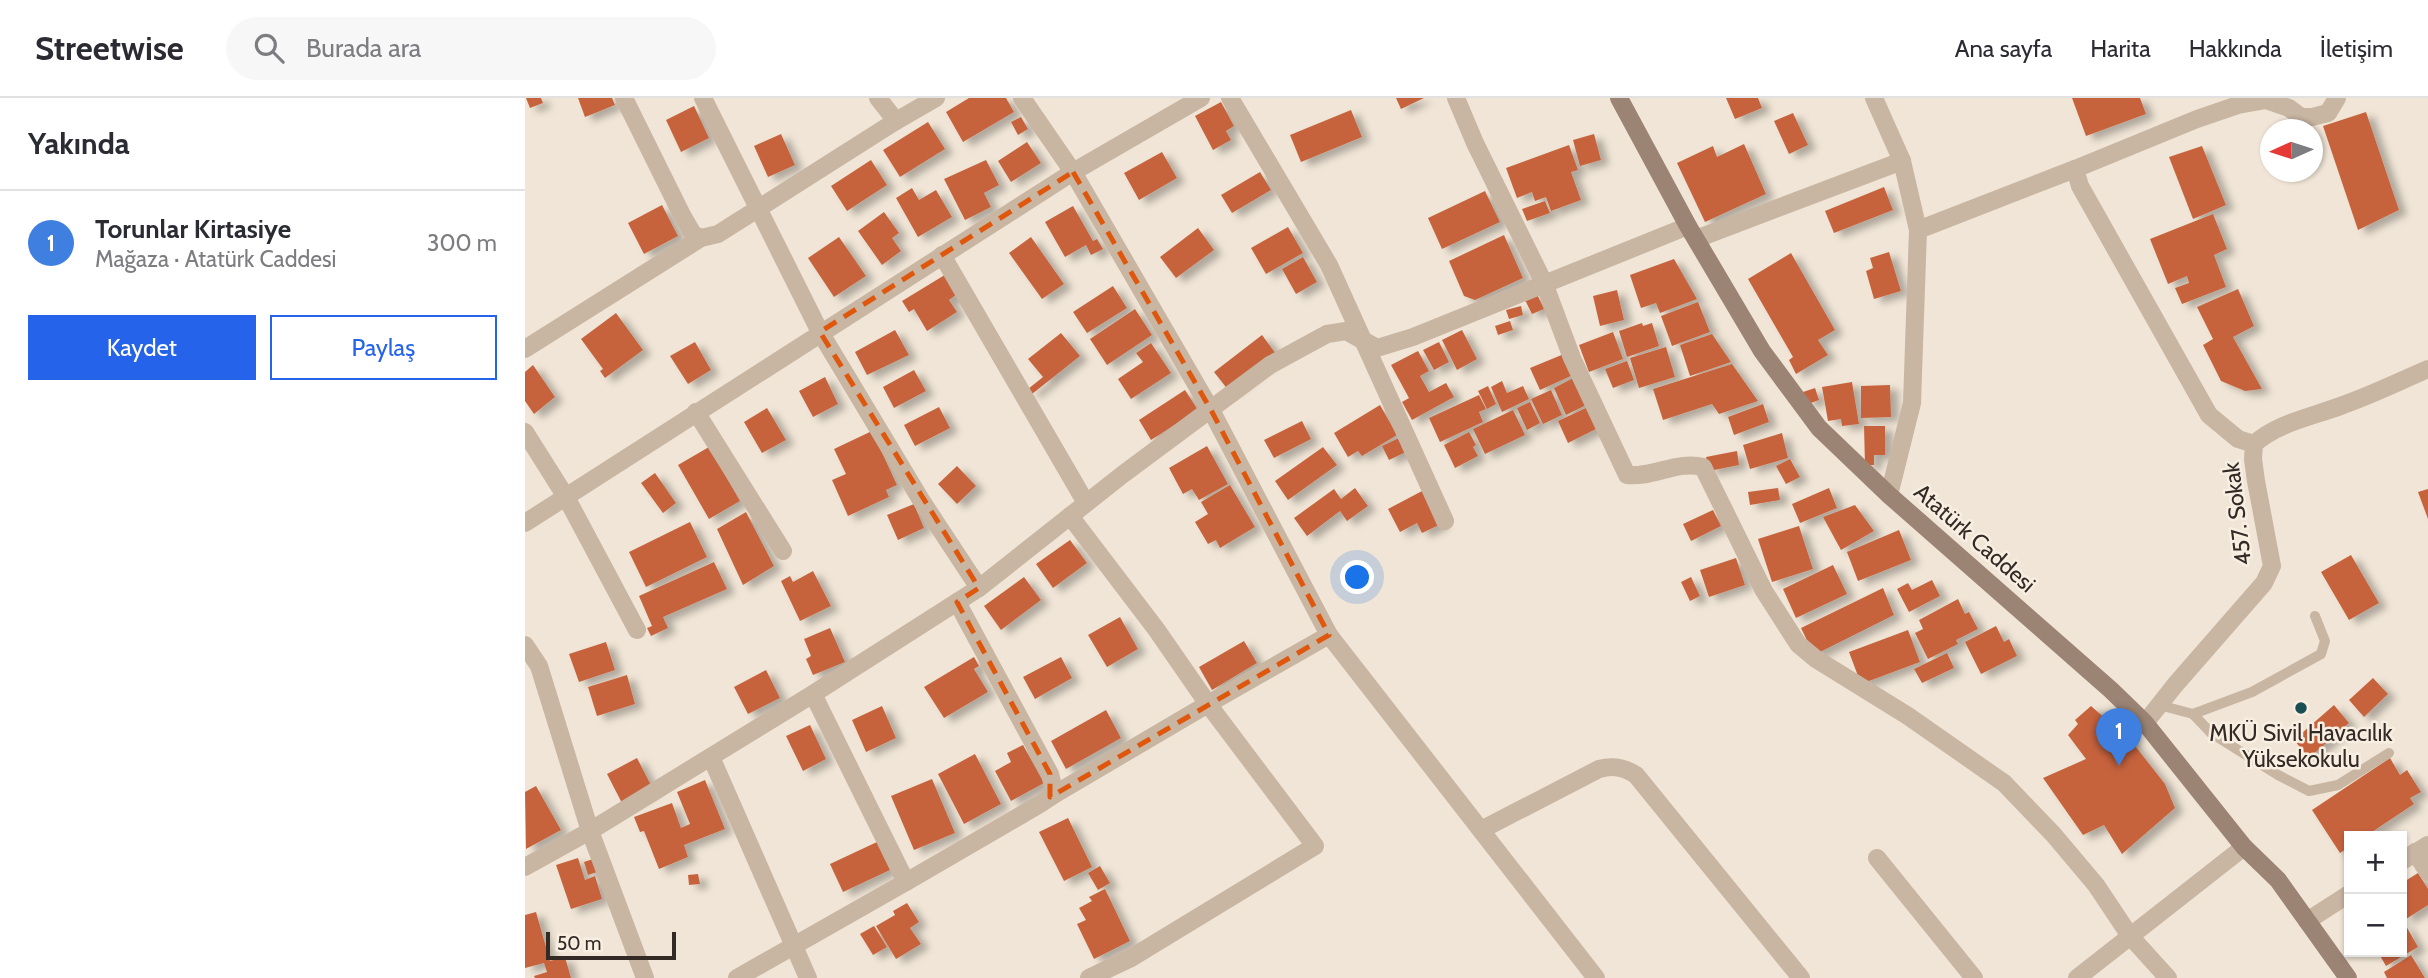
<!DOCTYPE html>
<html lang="tr">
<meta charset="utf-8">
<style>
:root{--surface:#fff;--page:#f7f7f7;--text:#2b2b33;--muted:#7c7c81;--line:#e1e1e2;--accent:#2563eb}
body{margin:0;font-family:Cabin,sans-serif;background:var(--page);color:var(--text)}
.controls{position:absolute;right:21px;bottom:21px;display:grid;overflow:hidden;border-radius:0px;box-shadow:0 2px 5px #0004}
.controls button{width:63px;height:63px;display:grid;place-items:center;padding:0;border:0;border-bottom:2px solid var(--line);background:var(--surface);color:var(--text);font:35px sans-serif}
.compass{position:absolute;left:1735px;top:21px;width:63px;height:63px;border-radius:50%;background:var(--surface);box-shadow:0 2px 5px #0004;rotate:267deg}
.scale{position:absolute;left:21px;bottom:18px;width:130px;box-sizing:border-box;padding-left:7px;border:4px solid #332925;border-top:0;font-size:19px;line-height:24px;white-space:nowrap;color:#332925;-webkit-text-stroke:5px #f8efe2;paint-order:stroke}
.you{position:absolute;left:833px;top:480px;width:24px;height:24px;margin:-18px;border:5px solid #fff;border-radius:50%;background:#1a73e8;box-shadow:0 0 0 10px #1a73e833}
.badge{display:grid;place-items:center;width:46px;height:46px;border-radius:50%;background:var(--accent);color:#fff;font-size:23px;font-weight:700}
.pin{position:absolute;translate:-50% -58px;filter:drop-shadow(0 2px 4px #0008)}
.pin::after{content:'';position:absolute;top:37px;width:24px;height:21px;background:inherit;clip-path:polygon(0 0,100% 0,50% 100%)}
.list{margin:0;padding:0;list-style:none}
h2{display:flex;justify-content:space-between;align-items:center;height:91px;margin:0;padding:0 28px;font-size:30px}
h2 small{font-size:23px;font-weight:400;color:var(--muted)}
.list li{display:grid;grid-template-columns:46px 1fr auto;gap:21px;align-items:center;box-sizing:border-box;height:105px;padding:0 28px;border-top:2px solid var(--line)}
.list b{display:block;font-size:26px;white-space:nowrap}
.list p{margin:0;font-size:23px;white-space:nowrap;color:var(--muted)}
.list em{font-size:23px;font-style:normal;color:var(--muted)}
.actions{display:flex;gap:14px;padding:21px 28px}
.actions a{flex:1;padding:16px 0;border:2px solid var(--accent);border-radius:0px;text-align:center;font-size:24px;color:var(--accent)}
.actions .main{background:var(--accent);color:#fff}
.icon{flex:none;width:38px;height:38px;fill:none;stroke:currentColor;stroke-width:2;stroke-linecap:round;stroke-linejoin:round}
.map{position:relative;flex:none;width:1903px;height:880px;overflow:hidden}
header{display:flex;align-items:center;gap:42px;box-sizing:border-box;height:98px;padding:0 35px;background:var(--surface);border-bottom:2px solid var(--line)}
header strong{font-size:33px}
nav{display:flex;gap:38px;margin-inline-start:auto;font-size:24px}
.search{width:490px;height:63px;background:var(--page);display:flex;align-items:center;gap:18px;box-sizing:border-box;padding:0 24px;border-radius:38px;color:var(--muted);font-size:26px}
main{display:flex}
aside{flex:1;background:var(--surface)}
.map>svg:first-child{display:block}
</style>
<header>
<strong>Streetwise</strong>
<div class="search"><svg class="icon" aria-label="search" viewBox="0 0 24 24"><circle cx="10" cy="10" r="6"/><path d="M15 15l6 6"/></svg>Burada ara</div>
<nav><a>Ana sayfa</a><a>Harita</a><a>Hakkında</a><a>İletişim</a></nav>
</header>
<main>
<aside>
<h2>Yakında<small></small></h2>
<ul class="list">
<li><span class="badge" style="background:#3f7fe0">1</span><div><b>Torunlar Kirtasiye</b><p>Mağaza · Atatürk Caddesi</p></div><em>300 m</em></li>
</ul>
<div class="actions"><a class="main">Kaydet</a><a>Paylaş</a></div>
</aside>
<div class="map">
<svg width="1903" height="880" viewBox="0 0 1903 880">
<defs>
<filter id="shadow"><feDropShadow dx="8" dy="4.5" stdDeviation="3.5" flood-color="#0004"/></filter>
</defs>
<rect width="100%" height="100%" fill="#f0e5d6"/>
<g fill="#c6643e" filter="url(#shadow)">
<path d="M1 0H16L18 5 5 10Z"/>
<path d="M53 0H87L90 7 60 19Z"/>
<path d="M444 0H481L489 14 438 44 421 14Z"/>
<path d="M871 0H899L876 11Z"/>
<path d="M1201 0H1233L1237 10 1210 21Z"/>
<path d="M1547 0H1615L1621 16 1561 38Z"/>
<path d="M696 4 709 28 701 33 706 42 688 52 670 18Z"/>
<path d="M169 8 184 40 156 54 141 22Z"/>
<path d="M826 12 837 39 776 64 765 37Z"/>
<path d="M1841 14 1874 112 1833 132 1798 28Z"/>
<path d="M1268 15 1283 47 1264 56 1249 23Z"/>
<path d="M496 19 503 31 493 37 486 24Z"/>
<path d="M403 24 420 51 375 79 358 52Z"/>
<path d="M256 36 270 67 243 79 229 48Z"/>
<path d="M1069 36 1076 62 1055 68 1048 42Z"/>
<path d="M502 44 516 65 486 84 473 63Z"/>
<path d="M1219 46 1241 96 1180 124 1152 65 1188 48 1192 59Z"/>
<path d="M1044 47 1053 72 1046 74 1056 102 1026 113 1021 99 1010 103 1007 94 992 100 981 70Z"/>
<path d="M1677 48 1701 107 1668 121 1644 59Z"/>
<path d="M637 54 652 80 614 102 599 75Z"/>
<path d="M346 62 362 87 322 113 306 88Z"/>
<path d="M461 62 474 87 459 95 466 109 440 122 419 81Z"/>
<path d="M735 74 746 92 707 115 696 97Z"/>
<path d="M1359 89 1368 112 1309 135 1300 113Z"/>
<path d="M387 90 394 102 411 92 427 119 393 139 371 100Z"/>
<path d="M960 93 975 124 917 151 903 120Z"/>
<path d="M1020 103 1025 115 1002 123 997 111Z"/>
<path d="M137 107 153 138 119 156 103 125Z"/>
<path d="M548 108 568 143 572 141 578 151 566 157 561 147 540 159 520 124Z"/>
<path d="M359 114 374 135 367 140 376 153 357 167 333 133Z"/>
<path d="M1688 116 1702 151 1689 157 1701 189 1657 206 1650 190 1664 185 1662 178 1643 186 1625 141Z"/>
<path d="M763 129 778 155 741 176 726 150Z"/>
<path d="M673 130 689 152 651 180 635 159Z"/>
<path d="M979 137 998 180 950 202 939 198 924 163Z"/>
<path d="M314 139 341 178 309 199 283 160Z"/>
<path d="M506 139 539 186 517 201 484 155Z"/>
<path d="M1364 154 1376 193 1349 201 1341 173 1348 170 1345 160Z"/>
<path d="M1266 155 1310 232 1293 242 1303 257 1271 276 1264 262 1268 259 1223 181Z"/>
<path d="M778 159 792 184 771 196 757 171Z"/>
<path d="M1149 161 1172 201 1135 215 1131 205 1116 210 1105 177Z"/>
<path d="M423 175 435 194 424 202 432 214 402 233 389 211 384 214 377 203Z"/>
<path d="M588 188 602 210 562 235 548 214Z"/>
<path d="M1713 191 1729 228 1708 239 1737 291 1720 293 1696 283 1678 247 1688 241 1672 209Z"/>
<path d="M1092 192 1099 222 1075 228 1068 198Z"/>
<path d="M1012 196 1019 211 1007 216 1000 202Z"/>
<path d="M1173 204 1185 234 1147 248 1136 218Z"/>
<path d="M996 208 998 217 984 221 981 212Z"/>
<path d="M610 211 627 237 582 267 565 241Z"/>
<path d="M91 215 118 252 80 280 75 273 78 271 56 241Z"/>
<path d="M985 223 988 232 973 237 970 228Z"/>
<path d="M1117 225 1118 228 1127 225 1134 248 1102 259 1094 233Z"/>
<path d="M370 232 384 257 342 277 330 254Z"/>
<path d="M937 232 952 261 932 272 917 242Z"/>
<path d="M1088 234 1098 261 1064 274 1054 247Z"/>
<path d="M536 235 555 258 507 296 503 291 518 279 503 261Z"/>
<path d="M1187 236 1206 264 1165 278 1155 247Z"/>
<path d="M737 237 751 256 704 293 689 274Z"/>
<path d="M170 244 186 272 163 286 145 258Z"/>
<path d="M914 244 924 264 909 272 898 252Z"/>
<path d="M626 245 646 275 606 301 593 281 618 264 611 255Z"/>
<path d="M1141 249 1150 279 1114 290 1105 260Z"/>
<path d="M893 253 904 273 895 278 904 294 921 285 929 299 887 322 877 304 884 300 866 267Z"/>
<path d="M1039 256 1048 277 1015 292 1005 270Z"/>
<path d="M1102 263 1109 282 1088 290 1080 271Z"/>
<path d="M1207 266 1233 303 1194 316 1187 306 1138 322 1128 291Z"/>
<path d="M8 267 30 299 9 316 0 303V274Z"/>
<path d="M389 272 401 293 369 310 358 289Z"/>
<path d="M1052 278 1065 305 1041 317 1029 290Z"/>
<path d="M300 279 313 306 288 319 274 293Z"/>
<path d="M977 283 982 295 998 288 1004 301 977 314 966 289Z"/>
<path d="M1327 284 1334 326 1317 328 1316 321 1303 323 1297 289Z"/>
<path d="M1365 287 1366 319 1336 320V288Z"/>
<path d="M963 288 971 306 962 311 953 293Z"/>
<path d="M1290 290 1294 302 1283 306 1278 294Z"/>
<path d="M660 292 673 312 626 342 614 322Z"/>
<path d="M1026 292 1037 317 1018 326 1006 301Z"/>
<path d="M954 297 961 311 954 314 958 324 915 344 904 320Z"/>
<path d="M1005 304 1015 325 1002 332 992 310Z"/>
<path d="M1238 306 1244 324 1209 337 1203 319Z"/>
<path d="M855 307 872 337 837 358 833 353 823 359 809 335Z"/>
<path d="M414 309 425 330 390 348 379 327Z"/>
<path d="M1063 309 1073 330 1043 345 1033 323Z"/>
<path d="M242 310 261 342 237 355 219 324Z"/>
<path d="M988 312 1000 337 960 356 948 331Z"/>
<path d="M777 323 786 341 749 360 739 342Z"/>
<path d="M1339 328H1360V357H1349V367H1340Z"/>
<path d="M347 333 372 387 361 392 364 399 323 418 307 382 321 376 309 351Z"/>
<path d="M944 334 951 347 948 349 953 358 930 370 919 347Z"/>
<path d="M1257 335 1263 360 1225 371 1218 347Z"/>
<path d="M874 340 881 354 864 362 857 348Z"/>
<path d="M682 348 703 386 674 402 667 391 658 396 644 370Z"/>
<path d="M184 349 215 403 184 421 153 367Z"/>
<path d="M798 349 812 367 763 402 750 383Z"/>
<path d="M1212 353 1214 367 1184 373 1181 359Z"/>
<path d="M1265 361 1275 379 1261 386 1251 368Z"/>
<path d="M432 368 451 388 432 406 413 386Z"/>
<path d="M130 375 151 405 138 415 116 385Z"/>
<path d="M705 387 730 429 695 450 691 442 683 446 670 424 683 416 676 404Z"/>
<path d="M830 390 843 408 822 423 815 413 782 438 769 420 809 391 816 401Z"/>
<path d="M1253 390 1255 402 1225 407 1223 394Z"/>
<path d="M1304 390 1312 410 1275 425 1267 406Z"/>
<path d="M1903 391V421L1893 394Z"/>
<path d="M899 392 916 426 897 435 892 425 875 434 863 411Z"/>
<path d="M389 406 399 430 373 442 362 417Z"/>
<path d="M1330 407 1349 433 1316 452 1298 419Z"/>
<path d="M1188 412 1196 428 1166 443 1158 426Z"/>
<path d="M221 414 249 468 218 487 192 431Z"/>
<path d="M165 424 182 459 121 489 104 454Z"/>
<path d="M1274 428 1288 471 1247 484 1233 441Z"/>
<path d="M1374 432 1386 462 1333 483 1322 454Z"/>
<path d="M545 442 562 465 528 490 511 466Z"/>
<path d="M1826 457 1854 505 1824 522 1796 474Z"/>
<path d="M1211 460 1220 487 1184 499 1175 472Z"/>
<path d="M189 464 202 491 138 519 143 530 126 538 122 530 127 528 114 498Z"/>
<path d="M1308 467 1322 496 1271 520 1258 491Z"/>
<path d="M288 473 306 508 275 523 256 483 265 478 268 484Z"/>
<path d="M499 479 516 502 476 532 459 508Z"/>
<path d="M1166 479 1175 498 1165 503 1156 484Z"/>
<path d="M1407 482 1415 498 1384 514 1372 491 1383 485 1387 492Z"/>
<path d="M1358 490 1369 517 1289 557 1276 530Z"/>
<path d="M1433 501 1440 516 1444 514 1453 531 1431 542 1433 546 1403 561 1390 535 1398 531 1394 522Z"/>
<path d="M595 519 613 551 582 569 563 537Z"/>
<path d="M1471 528 1479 544 1484 541 1492 558 1456 576 1440 544Z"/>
<path d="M305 530 320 564 288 577 281 561 286 558 279 541Z"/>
<path d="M1383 532 1395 564 1336 586 1324 554Z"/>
<path d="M719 543 732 565 687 592 674 569Z"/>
<path d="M81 544 90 572 54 584 44 556Z"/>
<path d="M1422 555 1429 570 1397 585 1389 571Z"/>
<path d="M449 559 454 568 449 571 463 594 419 620 399 589Z"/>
<path d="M536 559 547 580 510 601 498 579Z"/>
<path d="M241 572 255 600 223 616 209 589Z"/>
<path d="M102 577 110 606 72 618 63 589Z"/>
<path d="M1848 580 1863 596 1839 619 1824 602Z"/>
<path d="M1809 607 1824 625 1784 660 1769 642Z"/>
<path d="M357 608 371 640 341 654 327 622Z"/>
<path d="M1566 608 1607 644 1640 686 1650 710 1597 756 1579 727 1558 737 1518 680 1561 661 1543 637 1553 626 1550 622Z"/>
<path d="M581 612 596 640 541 671 526 643Z"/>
<path d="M285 627 301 661 278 673 261 638Z"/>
<path d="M498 647 519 685 486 703 470 673 486 664 482 655Z"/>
<path d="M450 656 476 706 439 726 413 676Z"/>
<path d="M112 660 128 691 98 707 82 676Z"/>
<path d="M1865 660 1875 677 1882 672 1896 694 1885 700 1889 706 1841 738H1824V749L1815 755 1787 712Z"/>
<path d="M407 681 430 735 389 752 366 698Z"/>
<path d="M180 682 200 731 159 747 163 759 134 771 119 733 115 734 109 719 147 705 156 730 165 726 152 694Z"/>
<path d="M11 688 36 732 1 751 0 694Z"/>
<path d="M543 720 567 769 539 783 514 734Z"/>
<path d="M352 744 365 772 318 794 305 766Z"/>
<path d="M53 760 60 782 70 778 77 801 46 811 31 767Z"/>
<path d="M68 761 72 774 63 777 59 764Z"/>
<path d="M575 768 585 785 573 792 563 775Z"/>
<path d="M1893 775 1903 791V807L1881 821 1877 815V785Z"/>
<path d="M173 776 175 786 164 787 163 777Z"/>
<path d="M580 791 605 843 569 861 552 826 561 822 554 810 567 803 564 799Z"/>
<path d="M382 805 394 824 385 830 396 846 371 861 351 828 370 817 368 813Z"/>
<path d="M11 814 25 863 40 859 46 880H10L9 878 22 874 19 865 0 870V817Z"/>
<path d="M1877 821 1893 849 1861 868 1853 854H1877Z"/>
<path d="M349 828 362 849 348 857 335 836Z"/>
<path d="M1886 857 1900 880H1862L1859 874Z"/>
</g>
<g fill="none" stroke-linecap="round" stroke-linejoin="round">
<g stroke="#c8b5a2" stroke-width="10">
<path d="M1634 607 1668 616 1727 594 1796 556 1800 543 1790 518"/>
<path d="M1668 616 1686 635 1753 677 1784 693 1813 687 1864 655"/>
</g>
<g stroke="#c8b5a2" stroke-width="18">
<path d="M99 0 157 117 168 136 176 140 193 136 371 23 411 0"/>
<path d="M178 0 295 234 396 402 454 490"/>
<path d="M353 0 371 23"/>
<path d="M497 0 548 74 686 312 804 537 683 606 631 531 545 418"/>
<path d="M705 0 804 167 920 423"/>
<path d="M931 0 950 45 1019 185 1047 260 1102 377C1128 380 1153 362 1178 369L1239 493 1273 546 1291 561 1383 618 1479 685 1528 736 1571 787 1605 838 1643 880"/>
<path d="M1349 0 1377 63 1393 132 1387 305 1364 397"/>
<path d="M1550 71 1672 21 1713 7 1741 2 1764 10 1776 19H1787L1803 15 1812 0"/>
<path d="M1393 132 1550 71 1555 88 1684 317 1713 341 1729 346"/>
<path d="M1171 141 1377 63"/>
<path d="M417 157 561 405"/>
<path d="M0 251 176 140"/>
<path d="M171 314 258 453"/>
<path d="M0 334 41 399 112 532"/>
<path d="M0 425 548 74 676 0"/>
<path d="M804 537 1071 880"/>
<path d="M0 547 14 568 65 733 120 880"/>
<path d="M288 596 381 784 515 706 530 696 525 676 432 504"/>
<path d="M1620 625 1650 587 1739 485 1747 468 1731 383 1728 361 1729 346C1754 324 1787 319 1818 307 1847 297 1875 283 1903 271"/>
<path d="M186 659 283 880"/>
<path d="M525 699 683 606 790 748 606 860 564 880"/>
<path d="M956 732 1074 671C1088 667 1099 669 1111 677L1276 880"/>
<path d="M1890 754 1903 774"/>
<path d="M1352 760 1449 880"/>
<path d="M0 769 65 733 288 596 454 490 597 377 745 267 802 236 821 233 852 250 888 239 1163 128"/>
<path d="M212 880 381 784"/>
<path d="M1552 880 1719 749"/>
</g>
<g stroke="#c8b5a2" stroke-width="18">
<path d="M1877 763 1903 747"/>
<path d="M1782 823 1824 796"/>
</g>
<path stroke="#9b8474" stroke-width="18" d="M1094 0 1163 128 1237 253 1294 330 1364 397 1586 592 1620 625 1719 749 1753 782 1823 880"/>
</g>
<path fill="none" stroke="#df570d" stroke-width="5" stroke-dasharray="14 9" stroke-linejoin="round" d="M548 74 686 312 804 537 525 699V676L432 504 454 490 295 234Z"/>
<circle fill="#1b4e53" stroke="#f8efe2" stroke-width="2.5" cx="1776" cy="610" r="7"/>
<g text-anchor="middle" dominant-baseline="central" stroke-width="5" stroke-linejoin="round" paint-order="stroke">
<g font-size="23" fill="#332925" stroke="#f8efe2">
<text transform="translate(1712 416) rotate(-97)">457. Sokak</text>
<text transform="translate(1450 440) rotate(41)">Atatürk Caddesi</text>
</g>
<g font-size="23" fill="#332925" stroke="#f8efe2">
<text x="1776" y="635">MKÜ Sivil Havacılık<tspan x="1776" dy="26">Yüksekokulu</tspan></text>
</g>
</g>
</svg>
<div class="controls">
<button>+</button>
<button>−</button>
</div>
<svg class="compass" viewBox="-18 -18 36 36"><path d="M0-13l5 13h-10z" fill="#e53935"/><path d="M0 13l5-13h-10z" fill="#7c7c81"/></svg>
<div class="scale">50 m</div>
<div class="you"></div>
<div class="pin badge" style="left:1594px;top:668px;background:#3f7fe0">1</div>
</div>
</main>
